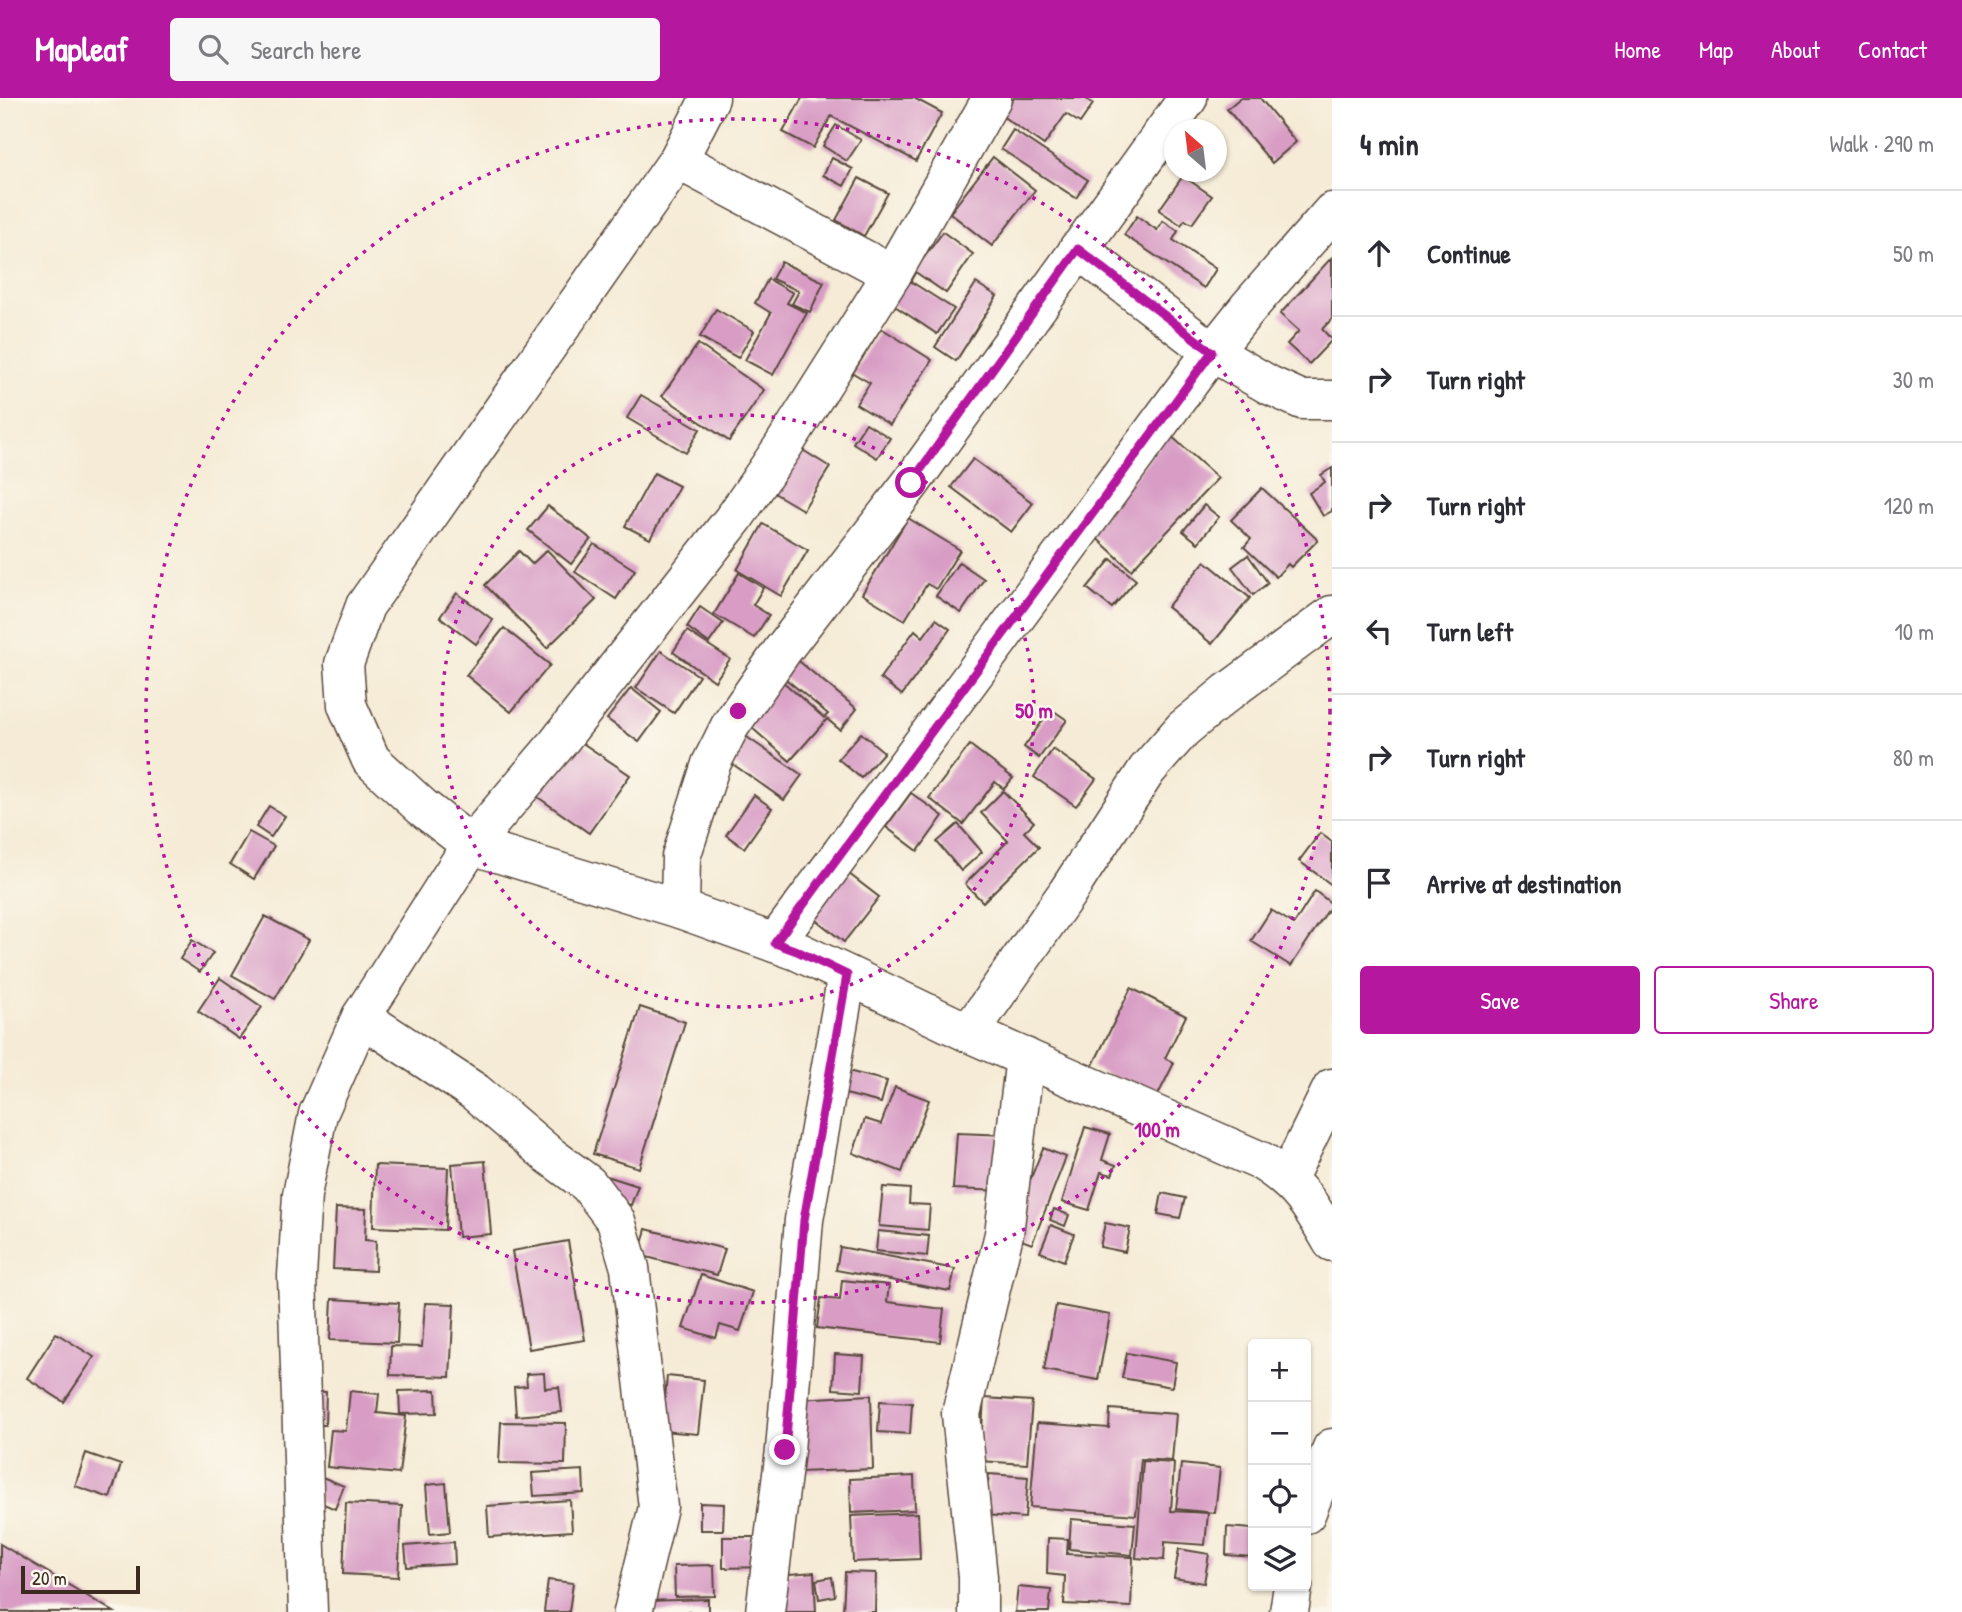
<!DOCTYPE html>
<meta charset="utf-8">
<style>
:root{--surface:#fff;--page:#f7f7f7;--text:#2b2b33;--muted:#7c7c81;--line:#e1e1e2;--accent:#b5179e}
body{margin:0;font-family:"Patrick Hand",sans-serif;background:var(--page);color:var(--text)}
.controls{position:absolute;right:21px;bottom:21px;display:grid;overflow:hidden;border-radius:7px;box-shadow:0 2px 5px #0004}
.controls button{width:63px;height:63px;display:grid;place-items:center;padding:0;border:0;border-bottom:2px solid var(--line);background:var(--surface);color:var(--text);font:35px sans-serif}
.compass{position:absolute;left:1164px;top:21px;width:63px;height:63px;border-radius:50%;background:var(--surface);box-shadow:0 2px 5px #0004;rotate:332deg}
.scale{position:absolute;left:21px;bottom:18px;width:119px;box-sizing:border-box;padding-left:7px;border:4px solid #3b2a1e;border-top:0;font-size:19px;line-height:24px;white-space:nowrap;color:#3b2a1e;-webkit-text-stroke:5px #fbf7ec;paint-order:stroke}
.stop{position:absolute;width:21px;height:21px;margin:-16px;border:5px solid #b5179e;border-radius:50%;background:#fff}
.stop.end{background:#b5179e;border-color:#fff;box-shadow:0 2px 7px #0008}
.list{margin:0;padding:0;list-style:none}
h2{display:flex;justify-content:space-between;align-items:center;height:91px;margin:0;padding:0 28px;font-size:30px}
h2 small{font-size:23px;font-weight:400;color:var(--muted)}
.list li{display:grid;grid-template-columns:46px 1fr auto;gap:21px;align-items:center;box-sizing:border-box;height:126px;padding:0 28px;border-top:2px solid var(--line)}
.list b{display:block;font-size:26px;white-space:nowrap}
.list em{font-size:23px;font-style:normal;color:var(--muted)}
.actions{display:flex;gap:14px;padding:21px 28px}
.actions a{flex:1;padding:16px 0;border:2px solid var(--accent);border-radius:7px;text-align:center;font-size:24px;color:var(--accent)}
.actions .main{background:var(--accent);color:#fff}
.icon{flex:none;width:38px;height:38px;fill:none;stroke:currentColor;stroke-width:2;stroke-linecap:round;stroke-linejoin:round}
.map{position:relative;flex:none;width:1332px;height:1514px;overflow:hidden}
header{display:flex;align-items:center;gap:42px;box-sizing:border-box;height:98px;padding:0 35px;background:var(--accent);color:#fff}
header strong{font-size:33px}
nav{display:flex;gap:38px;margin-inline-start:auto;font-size:24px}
.search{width:490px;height:63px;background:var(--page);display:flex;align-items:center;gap:18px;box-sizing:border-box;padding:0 24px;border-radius:7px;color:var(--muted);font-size:26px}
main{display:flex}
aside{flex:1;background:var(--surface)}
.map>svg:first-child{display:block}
</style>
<header>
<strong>Mapleaf</strong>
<div class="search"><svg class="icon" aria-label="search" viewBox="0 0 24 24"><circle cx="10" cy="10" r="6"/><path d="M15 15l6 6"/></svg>Search here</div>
<nav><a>Home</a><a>Map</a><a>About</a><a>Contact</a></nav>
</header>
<main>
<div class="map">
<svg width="1332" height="1514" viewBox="0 0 1332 1514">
<rect width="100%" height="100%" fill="#fbf7ec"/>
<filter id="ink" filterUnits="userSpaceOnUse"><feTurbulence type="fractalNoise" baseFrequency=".0143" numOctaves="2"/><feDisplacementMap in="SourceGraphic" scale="14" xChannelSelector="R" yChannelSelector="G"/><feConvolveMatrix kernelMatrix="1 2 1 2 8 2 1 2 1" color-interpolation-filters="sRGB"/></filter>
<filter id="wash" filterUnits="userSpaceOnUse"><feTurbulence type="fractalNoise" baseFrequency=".00686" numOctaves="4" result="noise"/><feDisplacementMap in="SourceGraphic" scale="28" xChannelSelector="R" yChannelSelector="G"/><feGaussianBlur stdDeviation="1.57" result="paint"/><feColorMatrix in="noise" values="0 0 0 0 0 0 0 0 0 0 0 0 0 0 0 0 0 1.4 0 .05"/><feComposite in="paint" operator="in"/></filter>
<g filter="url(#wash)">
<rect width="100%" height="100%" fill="#f5ebd6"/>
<g id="blocks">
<g fill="#d89cc5">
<path d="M802 0H914L942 15 916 63 831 18 813 50 783 34Z"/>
<path d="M1014 0H1085L1093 6 1080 25 1066 16 1044 47 1002 18Z"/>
<path d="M1240 0H1260L1296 44 1272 65 1227 11Z"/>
<path d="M836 27 861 42 847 63 823 48Z"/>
<path d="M1013 32 1088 82 1076 100 1001 51Z"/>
<path d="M993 59 1035 92 992 148 950 115Z"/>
<path d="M832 60 853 71 844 88 823 77Z"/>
<path d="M1183 78 1212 98 1192 126 1185 122 1181 127 1159 112Z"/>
<path d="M859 80 888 95 864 138 836 122Z"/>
<path d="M1137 118 1157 132 1163 123 1178 133 1173 142 1216 171 1204 190 1124 137Z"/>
<path d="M943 134 973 156 946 195 914 173Z"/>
<path d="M1332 159V221L1322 231 1332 242 1309 266 1287 246 1299 233 1280 216Z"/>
<path d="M781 164 824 184 810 214 792 206 799 193 772 181Z"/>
<path d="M899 176 954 211 937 236 883 200Z"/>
<path d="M768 181 793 195 787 205 807 215 773 277 745 262 771 215 755 205Z"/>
<path d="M976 185 997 198 956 263 935 249Z"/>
<path d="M716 211 754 233 738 260 700 239Z"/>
<path d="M881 230 932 262 890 327 856 306 870 285 853 275Z"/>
<path d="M698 246 764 292 729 343 662 298Z"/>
<path d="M641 297 700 331 686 355 627 320Z"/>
<path d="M866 325 890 340 877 360 853 345Z"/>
<path d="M1169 336 1218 380 1131 472 1090 434Z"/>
<path d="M801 351 830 369 803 412 774 395Z"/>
<path d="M973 361 1033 405 1011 434 951 389Z"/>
<path d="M1332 370V413L1323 418 1309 395 1325 384 1321 377Z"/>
<path d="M654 375 679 388 650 441 625 428Z"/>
<path d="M1262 390 1318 442 1291 469 1288 466 1276 479 1244 449 1251 441 1231 422Z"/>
<path d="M1204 407 1219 419 1198 445 1183 433Z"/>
<path d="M548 408 591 441 571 466 528 432Z"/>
<path d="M908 420 960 452 936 491 927 486 905 522 862 496Z"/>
<path d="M763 426 808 452 781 498 737 472Z"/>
<path d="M594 446 635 472 616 501 575 474Z"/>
<path d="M547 452 596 502 547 550 485 487 519 453 532 466Z"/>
<path d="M1248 457 1268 485 1253 497 1232 469Z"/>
<path d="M1111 461 1136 482 1112 510 1087 490Z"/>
<path d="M1205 463 1250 500 1212 546 1167 509Z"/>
<path d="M959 464 984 481 961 515 936 498Z"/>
<path d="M739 475 763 490 753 507 769 517 754 540 714 516Z"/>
<path d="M457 495 493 522 476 546 440 519Z"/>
<path d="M700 509 723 525 709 545 687 529Z"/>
<path d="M936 521 950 531 902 597 880 580 915 532 923 539Z"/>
<path d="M504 530 550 567 511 614 466 577Z"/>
<path d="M687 533 730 561 715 583 673 554Z"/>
<path d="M661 553 699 578 674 615 636 590Z"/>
<path d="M789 555 857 611 840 632 827 621 790 663 744 623 781 582 824 620 828 616 775 572Z"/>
<path d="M631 590 661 614 639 644 607 621Z"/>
<path d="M1051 611 1067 622 1039 660 1024 649Z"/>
<path d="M741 635 802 677 784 702 724 660Z"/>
<path d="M861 635 884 654 861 680 838 661Z"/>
<path d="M572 638 630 677 589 735 532 695Z"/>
<path d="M970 647 1013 680 1004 691 995 684 963 726 929 700Z"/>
<path d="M1053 651 1096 681 1076 708 1034 679Z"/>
<path d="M1003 693 1034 724 1024 734 1039 749 983 804 965 786 1008 743 981 715Z"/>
<path d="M911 695 943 718 918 753 886 729Z"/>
<path d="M754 697 772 710 744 750 726 737Z"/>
<path d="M269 708 285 718 271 739 256 729Z"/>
<path d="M958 726 982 754 961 773 937 744Z"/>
<path d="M249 734 274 748 254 781 230 766Z"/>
<path d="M1320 735 1332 744V787L1299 763Z"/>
<path d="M840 769 879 799 844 844 805 813Z"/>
<path d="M1315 793 1332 806 1291 868 1251 843 1271 812 1294 826Z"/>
<path d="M265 818 309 842 275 901 232 877Z"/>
<path d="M192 842 213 855 200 874 180 861Z"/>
<path d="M220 880 262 909 239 941 198 913Z"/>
<path d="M1131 890 1186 918 1165 960 1174 965 1156 1001 1092 969Z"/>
<path d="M640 909 685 924 639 1070 593 1056Z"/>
<path d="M836 970 887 983 881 1005 830 992Z"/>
<path d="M895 989 929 1002 902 1074 853 1055 865 1021 881 1026Z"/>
<path d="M1085 1029 1110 1036 1102 1062 1116 1067 1112 1077 1101 1074 1089 1112 1062 1104Z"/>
<path d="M957 1035 1007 1037 1004 1093 953 1091Z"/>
<path d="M1043 1050 1066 1059 1032 1146 1008 1137Z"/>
<path d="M485 1063 491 1136 458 1139 452 1066Z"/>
<path d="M375 1067 448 1070 445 1132 373 1129Z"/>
<path d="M607 1078 638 1088 631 1107 601 1098Z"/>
<path d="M883 1089 910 1091 909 1106 930 1107 928 1132 879 1128Z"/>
<path d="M1162 1095 1185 1100 1180 1120 1158 1116Z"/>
<path d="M336 1110 366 1111 365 1142 376 1143 375 1173 333 1171Z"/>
<path d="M1054 1111 1069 1117 1065 1128 1050 1122Z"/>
<path d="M1105 1125 1130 1130 1125 1154 1100 1149Z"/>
<path d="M1051 1127 1074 1136 1064 1163 1040 1154Z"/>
<path d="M646 1131 725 1151 717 1177 639 1157Z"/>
<path d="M878 1133 929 1138 927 1158 876 1153Z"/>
<path d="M568 1143 585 1242 529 1251 512 1153Z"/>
<path d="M840 1149 955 1171 950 1193 836 1172Z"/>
<path d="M701 1177 753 1194 740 1233 720 1227 716 1240 683 1230Z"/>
<path d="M842 1182 889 1187 887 1204 944 1211 940 1244 817 1230 821 1200 840 1202Z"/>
<path d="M332 1201 399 1205 397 1245 330 1242Z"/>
<path d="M425 1205 454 1206 450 1279 390 1277 391 1248 422 1249Z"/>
<path d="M1056 1207 1110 1217 1098 1282 1044 1272Z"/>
<path d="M56 1235 94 1259 64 1304 27 1280Z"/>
<path d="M1127 1255 1176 1264 1172 1289 1122 1280Z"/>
<path d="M835 1256 864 1258 862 1293 833 1291Z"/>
<path d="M544 1275 545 1290 559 1289 562 1314 516 1318 514 1289 527 1288 526 1276Z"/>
<path d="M667 1278 704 1282 698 1336 662 1333Z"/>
<path d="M436 1292 437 1315 400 1316 399 1293Z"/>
<path d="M308 1293 326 1294 325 1327H307Z"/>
<path d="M350 1293 379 1296 377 1315 406 1318 399 1376 327 1369 331 1332 346 1333Z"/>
<path d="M871 1297 873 1371 800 1374 798 1301Z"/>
<path d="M984 1300 1032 1303 1027 1366 980 1363Z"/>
<path d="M880 1303 912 1305 910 1336 878 1334Z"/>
<path d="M1110 1311 1176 1316 1172 1363 1141 1361 1136 1417 1030 1409 1037 1325 1109 1330Z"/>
<path d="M501 1324 566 1325 565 1366 499 1365Z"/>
<path d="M86 1355 121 1367 110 1400 75 1388Z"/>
<path d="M1143 1363 1174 1365 1171 1413 1208 1415 1205 1447 1165 1444 1164 1462 1136 1460Z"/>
<path d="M1181 1366 1220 1370 1215 1415 1176 1411Z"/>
<path d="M583 1372 584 1395 534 1398 532 1375Z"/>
<path d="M989 1376 1028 1379 1025 1420 985 1417Z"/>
<path d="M320 1378 344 1388 335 1411 310 1400Z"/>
<path d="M914 1378 915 1412 851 1415 850 1381Z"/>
<path d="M446 1385 450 1434 430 1436 426 1387Z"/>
<path d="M570 1402 572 1433 489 1439 487 1408Z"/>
<path d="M346 1405 402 1408 398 1479 343 1476Z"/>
<path d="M700 1405 724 1406 723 1432H700Z"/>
<path d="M918 1415 920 1461 853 1464 851 1418Z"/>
<path d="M1071 1421 1135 1426 1132 1457 1069 1451Z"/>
<path d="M1227 1429 1253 1431V1459L1226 1457Z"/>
<path d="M723 1439H764V1469L723 1470Z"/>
<path d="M1048 1440 1068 1441 1067 1456 1133 1459 1131 1509 1064 1506 1065 1478 1047 1476Z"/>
<path d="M454 1444 455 1466 407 1469 405 1448Z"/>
<path d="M0 1446 114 1514H0Z"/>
<path d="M1179 1451 1209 1456 1204 1485 1174 1480Z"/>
<path d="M714 1467 715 1498 675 1499 674 1468Z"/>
<path d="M814 1474 816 1514H779L777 1477Z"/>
<path d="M845 1474 876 1475 875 1514H843Z"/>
<path d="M832 1479 835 1498 819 1501 816 1482Z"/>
<path d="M548 1482 573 1485 569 1514H544Z"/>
<path d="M1018 1489 1051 1492 1049 1514H1015Z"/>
<path d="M708 1501V1514H645V1503Z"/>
</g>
</g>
</g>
<g filter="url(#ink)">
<use href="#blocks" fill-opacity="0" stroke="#57473a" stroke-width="2"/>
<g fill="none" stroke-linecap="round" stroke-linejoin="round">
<g stroke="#57473a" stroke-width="41">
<g id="minor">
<path d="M710 0 678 62 365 508 344 566 347 607 371 662 422 709 471 747 680 811 797 853 969 935 1263 1064C1299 1087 1311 1107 1332 1144"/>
<path d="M678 62 892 176"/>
<path d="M1078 151 1212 254 1269 287 1302 302H1332"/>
<path d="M680 811 681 759 711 666 730 628 782 553 911 385 1188 0"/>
<path d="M775 845 1200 270 1248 210 1332 114"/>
<path d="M361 919 475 994 549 1057 588 1086 616 1123 630 1170 658 1409 633 1514"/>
<path d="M969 935 1067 795 1147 672 1183 631 1228 594 1332 517"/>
<path d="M1288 1080 1332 990"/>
<path d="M1306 1416 1332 1350"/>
<path d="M308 1514 297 1178 302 1097 318 1016 361 919 471 747 557 646 735 419 782 350 892 176 992 0"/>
<path d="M765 1514 785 1352 804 1122 847 877"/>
<path d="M978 1514V1479L961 1316 1004 1136 1025 959"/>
<path d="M1289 1514 1293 1488"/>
</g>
</g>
<use href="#minor" stroke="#fff" stroke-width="38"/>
</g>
</g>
<g fill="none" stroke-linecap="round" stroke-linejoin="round" filter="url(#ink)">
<path stroke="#b5179e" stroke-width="9" d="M785 1352 804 1122 847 877 797 853 775 845 1212 254 1078 151 911 385"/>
</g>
<g fill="none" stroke="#b5179e" stroke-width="3.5" stroke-dasharray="3.5 7">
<circle cx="738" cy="613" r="296"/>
<circle cx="738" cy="613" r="592"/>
</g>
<circle cx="738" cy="613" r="10" fill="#b5179e" stroke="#fbf7ec" stroke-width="3.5"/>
<g font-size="21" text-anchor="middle" font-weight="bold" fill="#b5179e" stroke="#fbf7ec" stroke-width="5" stroke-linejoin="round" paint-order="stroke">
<text x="1034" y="620">50 m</text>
<text x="1157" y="1039">100 m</text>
</g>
</svg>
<div class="controls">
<button>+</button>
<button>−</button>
<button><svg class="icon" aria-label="locate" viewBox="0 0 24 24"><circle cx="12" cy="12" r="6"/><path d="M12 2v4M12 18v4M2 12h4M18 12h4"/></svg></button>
<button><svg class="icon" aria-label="layers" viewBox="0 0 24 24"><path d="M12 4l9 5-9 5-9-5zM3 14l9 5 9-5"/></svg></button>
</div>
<svg class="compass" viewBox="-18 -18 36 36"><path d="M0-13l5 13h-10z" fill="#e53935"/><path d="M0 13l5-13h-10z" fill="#7c7c81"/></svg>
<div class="scale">20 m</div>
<div class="stop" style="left:911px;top:385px"></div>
<div class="stop end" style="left:785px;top:1352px"></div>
</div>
<aside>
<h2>4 min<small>Walk · 290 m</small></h2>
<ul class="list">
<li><svg class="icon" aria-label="ahead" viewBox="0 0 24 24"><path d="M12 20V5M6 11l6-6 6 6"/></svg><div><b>Continue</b></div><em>50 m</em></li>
<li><svg class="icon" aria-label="right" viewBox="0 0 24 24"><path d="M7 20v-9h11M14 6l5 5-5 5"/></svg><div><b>Turn right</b></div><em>30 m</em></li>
<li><svg class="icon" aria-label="right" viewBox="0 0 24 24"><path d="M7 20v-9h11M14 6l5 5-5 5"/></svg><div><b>Turn right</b></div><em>120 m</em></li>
<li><svg class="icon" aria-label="left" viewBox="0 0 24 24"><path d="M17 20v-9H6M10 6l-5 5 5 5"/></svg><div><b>Turn left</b></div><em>10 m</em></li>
<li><svg class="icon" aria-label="right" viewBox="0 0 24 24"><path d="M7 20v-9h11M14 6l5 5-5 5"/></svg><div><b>Turn right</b></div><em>80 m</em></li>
<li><svg class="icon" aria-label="arrive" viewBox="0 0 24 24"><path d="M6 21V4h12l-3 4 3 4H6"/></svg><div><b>Arrive at destination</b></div></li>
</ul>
<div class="actions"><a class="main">Save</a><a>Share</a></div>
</aside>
</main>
